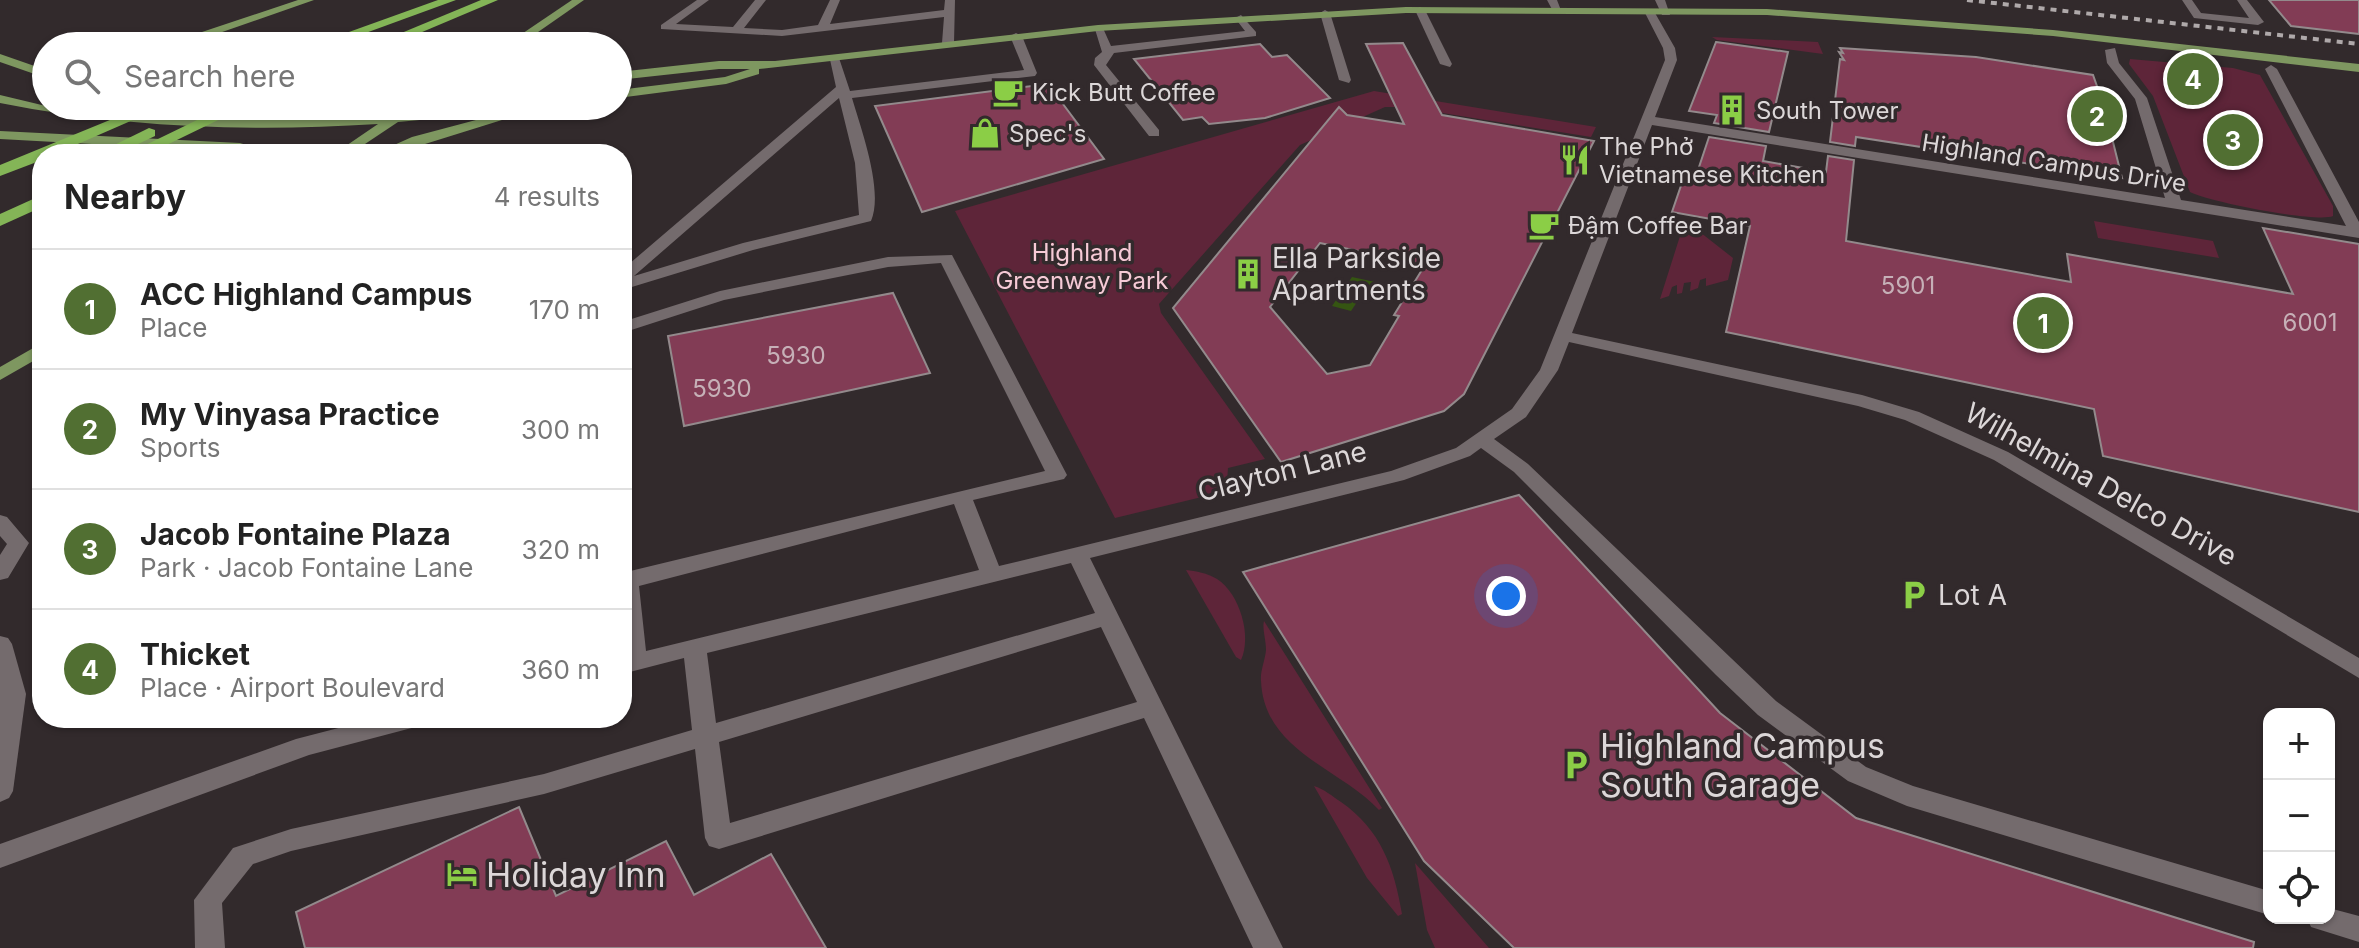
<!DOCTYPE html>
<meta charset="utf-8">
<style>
:root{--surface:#fff;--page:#f6f6f6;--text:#222;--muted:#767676;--line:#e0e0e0;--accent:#516f32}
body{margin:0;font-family:Inter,sans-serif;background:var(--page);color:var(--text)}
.controls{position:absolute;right:24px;bottom:24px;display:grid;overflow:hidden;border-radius:16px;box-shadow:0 2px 6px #0004}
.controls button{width:72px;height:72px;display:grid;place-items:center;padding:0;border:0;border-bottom:2px solid var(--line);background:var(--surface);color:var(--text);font:40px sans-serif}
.you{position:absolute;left:1506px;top:596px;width:28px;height:28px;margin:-20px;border:6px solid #fff;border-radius:50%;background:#1a73e8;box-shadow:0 0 0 12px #1a73e833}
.badge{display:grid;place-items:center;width:52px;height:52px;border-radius:50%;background:var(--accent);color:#fff;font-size:26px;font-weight:700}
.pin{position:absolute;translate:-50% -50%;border:4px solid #fff;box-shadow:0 2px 8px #0006}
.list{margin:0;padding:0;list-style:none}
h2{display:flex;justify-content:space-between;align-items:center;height:104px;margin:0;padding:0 32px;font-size:34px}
h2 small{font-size:26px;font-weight:400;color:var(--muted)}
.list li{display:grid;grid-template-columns:52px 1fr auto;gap:24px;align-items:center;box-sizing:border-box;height:120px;padding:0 32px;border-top:2px solid var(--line)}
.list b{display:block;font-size:30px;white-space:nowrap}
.list p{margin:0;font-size:26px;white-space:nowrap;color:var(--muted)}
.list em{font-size:26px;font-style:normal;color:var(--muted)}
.icon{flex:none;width:44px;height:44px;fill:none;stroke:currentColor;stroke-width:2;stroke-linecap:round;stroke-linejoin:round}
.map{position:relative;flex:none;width:2359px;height:948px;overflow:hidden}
.search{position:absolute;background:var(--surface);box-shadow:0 2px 6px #0004;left:32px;top:32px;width:600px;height:88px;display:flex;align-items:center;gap:20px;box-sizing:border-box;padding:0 28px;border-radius:44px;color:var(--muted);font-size:30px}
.panel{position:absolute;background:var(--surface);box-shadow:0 2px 6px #0004;left:32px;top:144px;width:600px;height:584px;border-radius:32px}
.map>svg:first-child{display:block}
</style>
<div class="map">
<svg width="2359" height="948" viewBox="0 0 2359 948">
<rect width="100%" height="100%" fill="#322a2c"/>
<g fill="#5e2539">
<path d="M1712 37 1818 42 1823 54 1717 40Z"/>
<path d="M2130 59 2233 68 2260 75 2333 206V216C2317 223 2209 202 2190 192L2153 96 2129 64Z"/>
<path d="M1374 91 1596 127 1591 137 1405 107H1385L1300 145 1159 304 1161 313 1265 459 1228 468 1227 482 1206 496 1115 518 955 211Z"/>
<path d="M2094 221 2213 241 2219 258 2098 238Z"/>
<path d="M1687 227 1696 229 1733 258 1728 280 1706 286V278L1700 280 1698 288 1690 291 1691 282 1684 283 1682 293 1677 294V285L1672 287 1669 296 1660 299 1680 236 1685 235Z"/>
<path d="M1186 570C1196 571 1207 573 1217 579 1240 594 1252 636 1241 660L1236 657Z"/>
<path d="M1264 621 1382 808 1379 810C1340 768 1264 751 1261 681 1260 671 1265 661 1266 650 1266 640 1262 628 1264 621Z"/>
<path d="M1314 786C1324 789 1332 796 1341 802 1381 830 1394 867 1402 914L1398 916 1367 878Z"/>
<path d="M1415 863 1489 948H1435L1427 930Z"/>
</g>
<path fill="#355512" d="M1352 277 1394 286 1388 297 1365 290 1351 311 1332 306Z"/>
<g fill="#823c55" stroke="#938a8c" stroke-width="2" fill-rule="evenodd">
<path d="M2269 0H2359V34L2291 26Z"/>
<path d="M1716 42 1788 52 1769 132 1714 123 1717 115 1689 111Z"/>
<path d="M1403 43 1442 115 1594 141 1464 394 1444 411 1281 462 1173 308 1339 107 1347 115 1404 124 1366 44ZM1320 243 1425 265 1394 315 1399 316 1370 365 1327 374 1270 307Z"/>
<path d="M1260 44 1272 57 1287 55 1330 98 1265 118 1209 124 1202 117 1183 120 1134 59Z"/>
<path d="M1840 48 1976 57 2093 75 2104 106 2122 178 1856 137 1855 146 1830 142 1840 59 1844 60 1839 52 1843 53Z"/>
<path d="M1048 84 1104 159 922 212 875 106Z"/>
<path d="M1709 137 1766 146 1763 161 1826 172 1828 156 1854 160 1846 241 2071 282 2067 254 2293 294 2263 228 2359 244V512L2103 456 2094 409 1726 332 1750 226 1672 212 1685 174 1696 176Z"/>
<path d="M893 293 930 373 684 426 668 336Z"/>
<path d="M1519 495 1720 713 1856 818 2254 942 2253 948H1514L1424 861 1243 572Z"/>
<path d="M519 807 556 896 666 841 694 895 771 854 826 948H305L296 912Z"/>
</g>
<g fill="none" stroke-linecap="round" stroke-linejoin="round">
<g fill="#746b6d" fill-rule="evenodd">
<path d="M697 0H709L676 24 733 27 755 0H766L744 28 782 30 818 25 830 0H840L830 24 944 10 945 0H955L954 43 948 46 942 43 944 17 782 36 661 29V25Z"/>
<path d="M1547 0H1557L1562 13H1554Z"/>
<path d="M1655 0H1665L1670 15H1662Z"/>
<path d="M2182 0H2192L2201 13 2249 18 2237 0H2247L2264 22 2258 25 2194 18Z"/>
<path d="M1420 7 1425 10 1452 64 1450 67 1440 64 1415 10Z"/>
<path d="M1325 10 1330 13 1351 80 1349 83 1339 80 1320 13Z"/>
<path d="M1650 10 1655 13 1675 48 1677 60 1655 117 2165 198 2135 99 2107 63 2105 50 2115 48 2119 63 2147 98 2181 200 2346 226 2265 69 2271 65 2277 69 2359 222V238L1652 125 1572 333 1862 395 1919 412 2008 452 2359 658V678L1994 460 1905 420 1858 406 1569 342 1558 370 1526 417 1494 439 1528 464 1776 701 1866 767 1913 786 2269 891V915L1907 806 1848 781 1758 715 1716 675 1514 472 1481 448 1470 456 1404 480 1090 558 1283 948H1253L1144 718 719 849 709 846 705 838 695 749 544 794 291 851 253 864 222 903 225 948H195L194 900 233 848 291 829 544 774 692 730 684 658 622 674V573L1045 471 941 263 888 267 724 300 622 333V322L720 291 888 257 952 255 1067 475 1064 479 973 500 999 566 1391 471 1456 448 1512 409 1540 370 1665 60 1663 48 1645 13ZM954 504 979 570 646 651 639 586ZM1071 563 1095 613 716 723 707 653ZM1101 627 1137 702 730 823 719 742Z"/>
<path d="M1241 15 1256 32V36L1114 53 1106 65 1159 130V136H1149L1094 65 1095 58 1102 52 1094 26H1102L1111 46 1245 31 1235 18Z"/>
<path d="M1016 33 1022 36 1037 73 1035 76 852 98C861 129 884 191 871 221L753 250 622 290V270L836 87 829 55 839 58 850 91 1024 70 1010 36ZM839 98 855 163 859 215 743 243 634 276Z"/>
<path d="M0 515 7 517 29 543 8 578 0 580V555L7 544 0 536Z"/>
<path d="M0 636 8 638 12 644 26 694 13 791 9 798 0 802Z"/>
<path d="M377 718H426L423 725 309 755 0 868V844L296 739Z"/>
<path d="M2329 908 2359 916V942L2311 927 2307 918H2329Z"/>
</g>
<g fill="#7e9760" fill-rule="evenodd">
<path d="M298 0H314L182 46H123L182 35 187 37Z"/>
<path d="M572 0H584L518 46H504Z"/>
<path d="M1406 7 1767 9 2053 30 2359 64V72L2053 36 1767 15 1406 13 1098 31 759 69V74L726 84 618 98V90L725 77 750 69H719L618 80V72L719 61H775L1098 25Z"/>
<path d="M0 54 46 70V78L0 62Z"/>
<path d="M0 95 46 106 194 120 326 119 487 106H547L393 154H374L412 137 506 112 398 122 350 154H334L378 124C250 132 126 128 0 103Z"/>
<path d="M0 131 240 143 275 154 0 139Z"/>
<path d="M42 343V356L0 380V367Z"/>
</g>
<g fill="#84b557" fill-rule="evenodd">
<path d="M438 0H456L330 46H310Z"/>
<path d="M481 0H498L389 46H370Z"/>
<path d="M144 106H165L55 154H42V160L0 176V165Z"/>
<path d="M226 106H247L148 154H127Z"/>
<path d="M149 128 155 130V136L117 154H96Z"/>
<path d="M42 195V207L0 226V214Z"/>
</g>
<path stroke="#afa9aa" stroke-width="4" stroke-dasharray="6 6" stroke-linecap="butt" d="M1967 0 2359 44"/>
</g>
<defs>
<g id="cafe-bare" transform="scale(2.4)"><path d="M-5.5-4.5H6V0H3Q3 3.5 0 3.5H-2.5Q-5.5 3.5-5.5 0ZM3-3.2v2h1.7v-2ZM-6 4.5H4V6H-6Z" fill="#8bce46" stroke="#322a2c" stroke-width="2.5" paint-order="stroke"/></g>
<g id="building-bare" transform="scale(2.4)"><path d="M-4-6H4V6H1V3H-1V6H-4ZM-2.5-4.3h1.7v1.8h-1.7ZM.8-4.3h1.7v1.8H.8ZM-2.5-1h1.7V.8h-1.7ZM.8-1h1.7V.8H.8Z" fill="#8bce46" stroke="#322a2c" stroke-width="2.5" paint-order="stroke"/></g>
<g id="shop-bare" transform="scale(2.4)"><path d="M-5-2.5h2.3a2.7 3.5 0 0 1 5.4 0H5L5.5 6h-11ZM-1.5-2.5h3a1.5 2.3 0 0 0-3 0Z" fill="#8bce46" stroke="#322a2c" stroke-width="2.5" paint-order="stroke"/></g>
<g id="restaurant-bare" transform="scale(2.4)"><path d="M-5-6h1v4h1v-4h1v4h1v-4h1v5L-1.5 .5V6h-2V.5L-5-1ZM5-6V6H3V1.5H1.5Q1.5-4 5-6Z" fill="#8bce46" stroke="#322a2c" stroke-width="2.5" paint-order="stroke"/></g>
<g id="parking-bare" transform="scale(2.4)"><path d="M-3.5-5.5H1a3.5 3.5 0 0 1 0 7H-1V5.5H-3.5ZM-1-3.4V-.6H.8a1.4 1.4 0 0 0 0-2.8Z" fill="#8bce46" stroke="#322a2c" stroke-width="2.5" paint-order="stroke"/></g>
<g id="hotel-bare" transform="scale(2.4)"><path d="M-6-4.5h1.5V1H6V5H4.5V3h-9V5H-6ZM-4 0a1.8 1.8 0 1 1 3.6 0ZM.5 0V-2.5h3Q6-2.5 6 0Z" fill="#8bce46" stroke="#322a2c" stroke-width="2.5" paint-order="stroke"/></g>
</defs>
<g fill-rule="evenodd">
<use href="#cafe-bare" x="1008" y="92"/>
<use href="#building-bare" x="1732" y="110"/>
<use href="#shop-bare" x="985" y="133"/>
<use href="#restaurant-bare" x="1575" y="160"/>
<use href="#cafe-bare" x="1544" y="225"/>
<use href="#building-bare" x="1248" y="274"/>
<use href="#parking-bare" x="1914" y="595"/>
<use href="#parking-bare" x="1576" y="765"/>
<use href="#hotel-bare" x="462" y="874"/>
</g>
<g text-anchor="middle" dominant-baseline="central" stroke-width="7" stroke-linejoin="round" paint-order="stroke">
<g font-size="24" fill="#dcd7d8" stroke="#322a2c" text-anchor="start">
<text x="1032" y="92">Kick Butt Coffee</text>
<text x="1756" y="110">South Tower</text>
<text x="1009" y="133">Spec's</text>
<text x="1599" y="146">The Phở<tspan x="1599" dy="28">Vietnamese Kitchen</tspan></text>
<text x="1568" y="225">Đậm Coffee Bar</text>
</g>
<g font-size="24" fill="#dcd7d8" stroke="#322a2c">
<text transform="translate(2054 163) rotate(9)">Highland Campus Drive</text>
</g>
<g font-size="24" fill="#f6cad6" stroke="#322a2c">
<text x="1082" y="252">Highland<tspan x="1082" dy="28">Greenway Park</tspan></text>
</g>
<g font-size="24" fill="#c6b0b7">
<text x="1908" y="285">5901</text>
<text x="2310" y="322">6001</text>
<text x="796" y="355">5930</text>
<text x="722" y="388">5930</text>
</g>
<g font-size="28" fill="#dcd7d8" stroke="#322a2c" text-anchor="start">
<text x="1272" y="258">Ella Parkside<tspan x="1272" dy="32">Apartments</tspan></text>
<text x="1938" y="595">Lot A</text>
</g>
<g font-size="28" fill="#dcd7d8" stroke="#322a2c">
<text transform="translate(1282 471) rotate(-14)">Clayton Lane</text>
<text transform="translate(2101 484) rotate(29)">Wilhelmina Delco Drive</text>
</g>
<g font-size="34" fill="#dcd7d8" stroke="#322a2c" text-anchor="start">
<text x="1600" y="745">Highland Campus<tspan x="1600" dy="39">South Garage</tspan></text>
<text x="486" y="874">Holiday Inn</text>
</g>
</g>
</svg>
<div class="controls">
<button>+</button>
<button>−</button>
<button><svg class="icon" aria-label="locate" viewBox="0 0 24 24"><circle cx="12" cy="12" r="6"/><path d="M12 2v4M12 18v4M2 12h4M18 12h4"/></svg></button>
</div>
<div class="you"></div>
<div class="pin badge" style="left:2043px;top:323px">1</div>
<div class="pin badge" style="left:2097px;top:116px">2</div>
<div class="pin badge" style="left:2233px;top:140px">3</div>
<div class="pin badge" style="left:2193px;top:79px">4</div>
<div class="search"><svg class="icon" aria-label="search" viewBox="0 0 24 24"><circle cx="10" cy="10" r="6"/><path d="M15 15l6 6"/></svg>Search here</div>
<section class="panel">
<h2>Nearby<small>4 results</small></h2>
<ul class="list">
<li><span class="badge">1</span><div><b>ACC Highland Campus</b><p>Place</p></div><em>170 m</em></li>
<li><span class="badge">2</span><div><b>My Vinyasa Practice</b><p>Sports</p></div><em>300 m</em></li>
<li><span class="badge">3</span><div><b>Jacob Fontaine Plaza</b><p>Park · Jacob Fontaine Lane</p></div><em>320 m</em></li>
<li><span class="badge">4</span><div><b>Thicket</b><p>Place · Airport Boulevard</p></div><em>360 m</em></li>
</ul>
</section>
</div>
